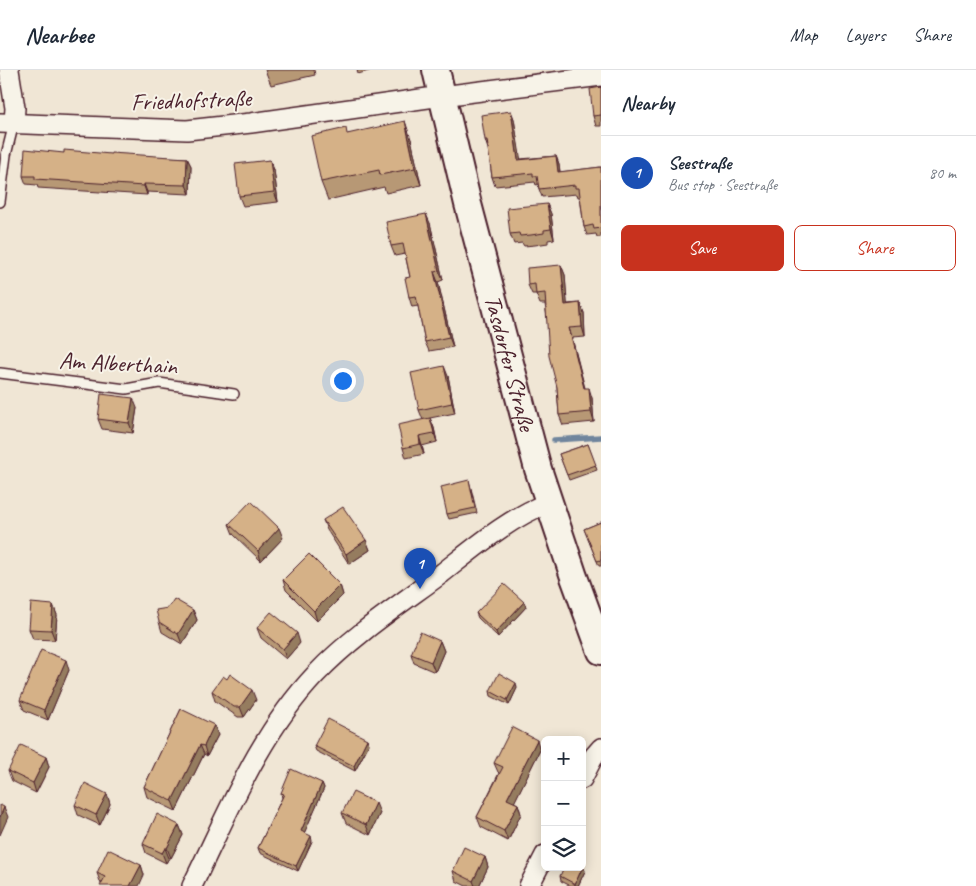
<!DOCTYPE html>
<meta charset="utf-8">
<style>
:root{--surface:#fff;--page:#f2f2f3;--text:#1f2937;--muted:#747a83;--line:#e0e1e3;--accent:#c8321e}
body{margin:0;font-family:Caveat,sans-serif;background:var(--page);color:var(--text)}
.controls{position:absolute;right:15px;bottom:15px;display:grid;overflow:hidden;border-radius:8px;box-shadow:0 2px 12px #0003}
.controls button{width:45px;height:45px;display:grid;place-items:center;padding:0;border:0;border-bottom:1px solid var(--line);background:var(--surface);color:var(--text);font:25px sans-serif}
.you{position:absolute;left:342px;top:310px;width:18px;height:18px;margin:-12px;border:4px solid #fff;border-radius:50%;background:#1a73e8;box-shadow:0 0 0 8px #1a73e833}
.badge{display:grid;place-items:center;width:32px;height:32px;border-radius:50%;background:var(--accent);color:#fff;font-size:16px;font-weight:700}
.pin{position:absolute;translate:-50% -41px;filter:drop-shadow(0 1px 2px #0008)}
.pin::after{content:'';position:absolute;top:26px;width:18px;height:15px;background:inherit;clip-path:polygon(0 0,100% 0,50% 100%)}
.list{margin:0;padding:0;list-style:none}
h2{display:flex;justify-content:space-between;align-items:center;height:65px;margin:0;padding:0 20px;font-size:21px}
h2 small{font-size:16px;font-weight:400;color:var(--muted)}
.list li{display:grid;grid-template-columns:32px 1fr auto;gap:15px;align-items:center;box-sizing:border-box;height:75px;padding:0 20px;border-top:1px solid var(--line)}
.list b{display:block;font-size:19px;white-space:nowrap}
.list p{margin:0;font-size:16px;white-space:nowrap;color:var(--muted)}
.list em{font-size:16px;font-style:normal;color:var(--muted)}
.actions{display:flex;gap:10px;padding:15px 20px}
.actions a{flex:1;padding:11px 0;border:1px solid var(--accent);border-radius:8px;text-align:center;font-size:18px;color:var(--accent)}
.actions .main{background:var(--accent);color:#fff}
.icon{flex:none;width:28px;height:28px;fill:none;stroke:currentColor;stroke-width:2;stroke-linecap:round;stroke-linejoin:round}
.map{position:relative;flex:none;width:601px;height:816px;overflow:hidden}
header{display:flex;align-items:center;gap:30px;box-sizing:border-box;height:70px;padding:0 25px;background:var(--surface);border-bottom:1px solid var(--line)}
header strong{font-size:24px}
nav{display:flex;gap:28px;margin-inline-start:auto;font-size:18px}
main{display:flex}
aside{flex:1;background:var(--surface)}
.map>svg:first-child{display:block}
</style>
<header>
<strong>Nearbee</strong>
<nav><a>Map</a><a>Layers</a><a>Share</a></nav>
</header>
<main>
<div class="map">
<svg width="601" height="816" viewBox="0 0 601 816">
<rect width="100%" height="100%" fill="#f0e6d5"/>
<filter id="ink" filterUnits="userSpaceOnUse"><feTurbulence type="fractalNoise" baseFrequency=".02" numOctaves="2"/><feDisplacementMap in="SourceGraphic" scale="10" xChannelSelector="R" yChannelSelector="G"/><feConvolveMatrix kernelMatrix="1 2 1 2 8 2 1 2 1" color-interpolation-filters="sRGB"/></filter>
<g filter="url(#ink)">
<g fill="none" stroke-linecap="round" stroke-linejoin="round">
<path stroke="#6f859d" stroke-width="5.5" d="M554 370 601 367"/>
<g stroke="#4a1f2b" stroke-width="12">
<g id="lane">
<path d="M0 132 6 85 14 53"/>
<path d="M0 303 126 319 159 313 234 324"/>
</g>
</g>
<g stroke="#4a1f2b" stroke-width="22">
<g id="street">
<path d="M9 0 15 38 14 53"/>
<path d="M0 53 187 60 251 53 442 26 601 6"/>
<path d="M582 709 594 686 601 678"/>
<path d="M192 816C228 743 259 664 316 604 352 566 399 535 441 504 473 479 510 447 548 433"/>
<path d="M529 816 545 785"/>
</g>
</g>
<g stroke="#4a1f2b" stroke-width="30">
<g id="secondary">
<path id="s1" d="M436 0 468 134 538 399 574 507 601 581"/>
</g>
</g>
<use href="#lane" stroke="#f7f3e8" stroke-width="9"/>
<use href="#street" stroke="#f7f3e8" stroke-width="19"/>
<use href="#secondary" stroke="#f7f3e8" stroke-width="26"/>
</g>
<g fill="#b79874" stroke="#4a1f2b">
<path d="M265 0H314L315 5 271 15Z"/>
<path d="M357 0H372L358 4Z"/>
<path d="M601 17V56H596L593 46Z"/>
<path d="M511 41 514 49 520 89 556 86 559 94 560 102 601 97V167H597L596 164 587 165 584 157 580 127H578L577 124 542 127 539 119 538 114 536 115 535 112 495 116 492 107 488 79 485 70Z"/>
<path d="M348 64 411 69 421 115 386 123 384 117 328 130 321 112Z"/>
<path d="M64 83 187 88 191 96 190 124 147 122V125L38 118 37 115 26 114 23 106Z"/>
<path d="M270 90 274 100 278 132 243 136 239 126Z"/>
<path d="M547 134 551 144 554 169 548 170V173L535 175 524 176 522 173 514 174 510 164Z"/>
<path d="M430 153 443 210 438 212 453 277 429 281 425 272 418 236 412 237 409 227 410 207 405 184 395 186 391 176Z"/>
<path d="M561 195 565 205 567 234 580 233 584 243 585 267 572 268 585 318 592 328 594 352 563 355 559 345 557 317 545 234H540L536 224H532L528 215Z"/>
<path d="M448 306 455 343 430 348 434 358 437 372 422 376 424 384 406 388 403 378 423 350 419 340Z"/>
<path d="M137 338 133 363 102 359 98 349Z"/>
<path d="M588 374 597 400 569 410 559 384Z"/>
<path d="M469 410 477 443 449 449 447 444Z"/>
<path d="M323 450 366 470 370 480 349 494 327 460Z"/>
<path d="M601 452V496H599L584 459Z"/>
<path d="M229 454 283 468 261 491 233 464Z"/>
<path d="M283 510 340 515 343 525 317 551 286 520Z"/>
<path d="M524 532 526 537 498 567 478 548 476 543Z"/>
<path d="M53 535 57 545 55 570 33 569 29 559Z"/>
<path d="M193 540 197 550 182 574 162 562 159 552Z"/>
<path d="M257 558 300 573 286 589 261 568Z"/>
<path d="M440 571 444 581 435 602 414 593 411 584Z"/>
<path d="M69 600 48 650 24 640 20 630Z"/>
<path d="M517 618 509 635 491 626 490 621Z"/>
<path d="M212 621 256 630 244 647H238L215 631Z"/>
<path d="M181 639 218 665 207 686 204 684 176 741 147 727 144 717Z"/>
<path d="M367 669 369 674 355 701 316 681 314 676Z"/>
<path d="M540 680 514 732 518 734 521 744 508 771 481 757 477 747 499 703 498 702 494 693Z"/>
<path d="M46 687 49 697 36 723 12 711 8 701Z"/>
<path d="M322 713 324 718 304 763 312 771 298 801 260 783 258 778 282 728 281 723Z"/>
<path d="M107 724 110 734 100 755 78 745 75 735Z"/>
<path d="M342 743H380L370 765 346 753Z"/>
<path d="M179 755 183 765 171 788H169L166 793 146 783 143 774Z"/>
<path d="M485 787 488 797 479 816H466L456 811 453 801Z"/>
<path d="M141 795 144 805 101 814 97 803Z"/>
<path d="M583 796 585 801 578 816H571L561 811 560 806Z"/>
</g>
<g fill="#957c5e" stroke="#4a1f2b">
<path d="M511 41 514 49 522 98 518 90Z"/>
<path d="M405 51 411 69 421 115 415 98Z"/>
<path d="M556 86 559 94 561 111 558 102Z"/>
<path d="M187 88 191 96 190 124 186 115Z"/>
<path d="M270 90 274 100 278 132 274 122Z"/>
<path d="M144 114 147 122V125L144 116Z"/>
<path d="M547 134 551 144 554 169 551 159Z"/>
<path d="M426 144 430 153 443 210 439 201Z"/>
<path d="M561 195 565 205 568 244 565 235Z"/>
<path d="M434 202 438 212 453 277 449 267Z"/>
<path d="M580 233 584 243 585 267 582 257Z"/>
<path d="M569 258 572 268 587 328 584 318Z"/>
<path d="M444 296 448 306 455 343 452 333Z"/>
<path d="M589 318 592 328 594 352 591 342Z"/>
<path d="M133 328 137 338 133 363 129 353Z"/>
<path d="M430 348 434 358 437 372 434 363Z"/>
<path d="M419 366 422 376 424 384 420 374Z"/>
<path d="M279 458 283 468 261 491 258 481Z"/>
<path d="M366 470 370 480 349 494 346 484Z"/>
<path d="M340 515 343 525 317 551 314 541Z"/>
<path d="M524 532 526 537 498 567 496 562Z"/>
<path d="M53 535 57 545 55 570 51 560Z"/>
<path d="M193 540 197 550 182 574 178 564Z"/>
<path d="M297 563 300 573 286 589 283 579Z"/>
<path d="M440 571 444 581 435 602 431 592Z"/>
<path d="M66 590 69 600 48 650 44 640Z"/>
<path d="M516 613 517 618 509 635 507 630Z"/>
<path d="M252 620 256 630 244 647 240 637Z"/>
<path d="M214 655 218 665 207 686 204 676Z"/>
<path d="M367 669 369 674 355 701 354 696Z"/>
<path d="M537 670 540 680 511 739 507 729Z"/>
<path d="M200 675 204 684 176 741 172 731Z"/>
<path d="M46 687 49 697 36 723 33 713Z"/>
<path d="M322 713 324 718 303 766 301 761Z"/>
<path d="M107 724 110 734 100 755 96 745Z"/>
<path d="M376 733 380 743 370 765 366 755Z"/>
<path d="M518 734 521 744 508 771 504 761Z"/>
<path d="M4 737 8 747 0 765V747Z"/>
<path d="M179 755 183 765 171 788 167 778Z"/>
<path d="M311 766 312 771 298 801 296 796Z"/>
<path d="M165 778 169 788 166 793 162 783Z"/>
<path d="M485 787 488 797 479 816H475L473 811Z"/>
<path d="M141 795 144 805 139 816H130Z"/>
<path d="M583 796 585 801 578 816H575V814Z"/>
</g>
<g fill="#d5b187" stroke="#4a1f2b">
<path d="M601 17V45L593 46 590 19Z"/>
<path d="M511 41 518 90 556 86 558 102 601 97V158L594 159 593 155 584 157 579 118H575V115L539 119 537 106H533V103L492 107 487 70H485L481 45Z"/>
<path d="M405 51 415 98 380 105 379 100 321 112 311 66 346 58 347 64Z"/>
<path d="M25 79 64 83V80L111 84V83L187 88 186 115 144 114V116L35 109V106H23Z"/>
<path d="M270 90 274 122 239 126 235 94Z"/>
<path d="M547 134 551 159 544 160V163L531 165 520 166 519 163 510 164 507 138Z"/>
<path d="M426 144 439 201 434 202 449 267 425 272 416 226 409 227 405 208 410 207 403 174 391 176 386 152Z"/>
<path d="M561 195 565 235 580 233 582 257 569 258 584 318H589L591 342 559 345 557 317 549 286 545 223 536 224 535 214 528 215 527 198Z"/>
<path d="M444 296 452 333 419 340 411 303Z"/>
<path d="M101 324 133 328 129 353 98 349Z"/>
<path d="M430 348 434 363 419 366 420 374 403 378 398 355Z"/>
<path d="M588 374 596 395 567 405 559 384Z"/>
<path d="M469 410 475 438 447 444 441 417Z"/>
<path d="M251 431 279 458 258 481 229 454Z"/>
<path d="M343 437 366 470 346 484 323 450Z"/>
<path d="M601 452V490L597 491 584 459Z"/>
<path d="M309 484 340 515 314 541 283 510Z"/>
<path d="M504 514 524 532 496 562 476 543Z"/>
<path d="M174 529 193 540 178 564 159 552 156 540 168 538Z"/>
<path d="M31 533 53 535 51 560 29 559Z"/>
<path d="M271 542 297 563 283 579 257 558Z"/>
<path d="M420 562 440 571 431 592 411 584Z"/>
<path d="M41 580 66 590 44 640 20 630Z"/>
<path d="M499 603 516 613 507 630 490 621Z"/>
<path d="M230 604 252 620 240 637H234L212 621 223 606 227 609Z"/>
<path d="M181 639 214 655 204 676 200 675 172 731 144 717Z"/>
<path d="M328 649 367 669 354 696 314 676Z"/>
<path d="M512 657 537 670 507 729 518 734 504 761 477 747 503 697 494 693Z"/>
<path d="M21 675 46 687 33 713 8 701Z"/>
<path d="M291 699 322 713 301 761 311 766 296 796 258 778 284 724 281 723Z"/>
<path d="M85 713 107 724 96 745 75 735Z"/>
<path d="M353 722 376 733 366 755 342 743Z"/>
<path d="M0 735 4 737 0 747Z"/>
<path d="M157 744 179 755 167 778H165L162 783 143 774Z"/>
<path d="M464 777 485 787 473 811 453 801Z"/>
<path d="M108 779 141 795 130 816H100L105 807 97 803Z"/>
<path d="M582 796H583L575 814 560 806 564 797H582Z"/>
</g>
</g>
<g text-anchor="middle" dominant-baseline="central" stroke-width="4" stroke-linejoin="round" paint-order="stroke">
<g font-size="24" fill="#4a1f2b" stroke="#f7f3e8">
<text transform="translate(191 30) rotate(-2)">Friedhofstraße</text>
<text transform="translate(118 293) rotate(3)">Am Alberthain</text>
<text stroke="none"><textPath href="#s1" startOffset="302">Tasdorfer Straße</textPath></text>
</g>
</g>
</svg>
<div class="controls">
<button>+</button>
<button>−</button>
<button><svg class="icon" aria-label="layers" viewBox="0 0 24 24"><path d="M12 4l9 5-9 5-9-5zM3 14l9 5 9-5"/></svg></button>
</div>
<div class="you"></div>
<div class="pin badge" style="left:420px;top:519px;background:#1a4fb4">1</div>
</div>
<aside>
<h2>Nearby<small></small></h2>
<ul class="list">
<li><span class="badge" style="background:#1a4fb4">1</span><div><b>Seestraße</b><p>Bus stop · Seestraße</p></div><em>80 m</em></li>
</ul>
<div class="actions"><a class="main">Save</a><a>Share</a></div>
</aside>
</main>
